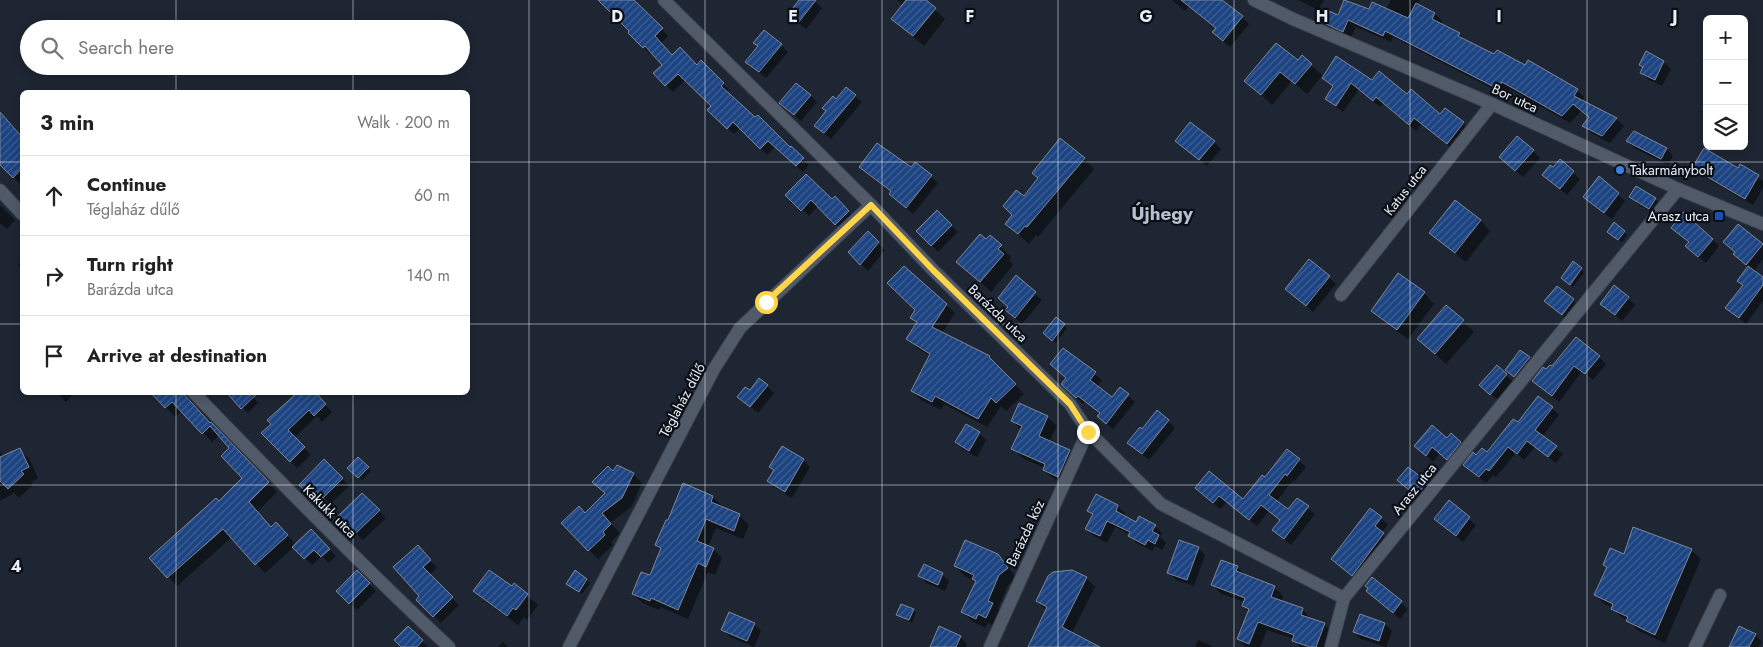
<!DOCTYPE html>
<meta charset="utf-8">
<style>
:root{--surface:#fff;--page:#f6f6f6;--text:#222;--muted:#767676;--line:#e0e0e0}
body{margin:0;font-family:Jost,sans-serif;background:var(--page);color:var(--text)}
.controls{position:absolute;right:15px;top:15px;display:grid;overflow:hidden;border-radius:8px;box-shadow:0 2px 12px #0003}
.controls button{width:45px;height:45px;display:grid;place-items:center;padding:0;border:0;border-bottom:1px solid var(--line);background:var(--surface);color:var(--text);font:25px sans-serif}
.stop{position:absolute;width:15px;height:15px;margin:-11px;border:4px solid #ffd54a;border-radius:50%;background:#fff}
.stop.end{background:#ffd54a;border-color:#fff;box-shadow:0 1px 5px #0008}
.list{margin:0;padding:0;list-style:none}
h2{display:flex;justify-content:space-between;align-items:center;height:65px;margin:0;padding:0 20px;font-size:21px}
h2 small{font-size:16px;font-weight:400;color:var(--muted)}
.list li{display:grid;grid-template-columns:32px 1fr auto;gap:15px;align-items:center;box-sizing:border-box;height:80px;padding:0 20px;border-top:1px solid var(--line)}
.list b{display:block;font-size:19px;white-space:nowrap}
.list p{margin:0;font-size:16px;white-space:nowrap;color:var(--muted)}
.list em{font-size:16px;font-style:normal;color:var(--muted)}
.icon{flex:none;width:28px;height:28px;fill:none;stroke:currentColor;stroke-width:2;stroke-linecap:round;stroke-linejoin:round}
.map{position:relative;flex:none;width:1763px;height:647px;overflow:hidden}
.search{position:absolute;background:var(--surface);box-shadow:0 2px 12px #0003;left:20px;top:20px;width:450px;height:55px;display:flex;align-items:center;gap:12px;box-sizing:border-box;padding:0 18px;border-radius:28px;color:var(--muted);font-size:19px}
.panel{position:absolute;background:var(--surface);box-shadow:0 2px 12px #0003;left:20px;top:90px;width:450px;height:305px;border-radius:8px}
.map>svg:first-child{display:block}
</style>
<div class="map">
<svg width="1763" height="647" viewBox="0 0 1763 647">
<defs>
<pattern id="building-hatch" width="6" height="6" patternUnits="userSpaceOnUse" patternTransform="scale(1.25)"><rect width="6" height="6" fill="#1d4482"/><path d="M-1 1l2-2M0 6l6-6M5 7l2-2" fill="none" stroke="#3e5f94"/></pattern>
</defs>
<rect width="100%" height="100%" fill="#1e2633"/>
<g fill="#0007">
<path d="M598 0H632L668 36 661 43 673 56 697 66 701 62 729 90 727 93 809 165 803 172 775 147 767 155 740 128 734 134 715 117 713 106 686 79 673 92 655 73 664 65 652 52 650 54 629 33 631 31Z"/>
<path d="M801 0H814L822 8 806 29 796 21Z"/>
<path d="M897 0H924L945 19 924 46 893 19 904 6Z"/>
<path d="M1172 0H1215L1242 17 1249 24 1230 47 1221 39 1217 28 1189 6 1185 11Z"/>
<path d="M1298 0H1324L1318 10Z"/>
<path d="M1391 0H1420L1417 5 1435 14 1442 21 1441 25 1459 34 1467 41 1495 56 1577 90 1584 97 1582 101 1616 119 1624 126 1610 143 1591 133 1583 126 1590 117 1582 110 1570 123 1510 89 1506 96 1393 37 1391 42 1356 27 1351 38 1333 31 1325 23 1338 16 1386 9Z"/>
<path d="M781 45 788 52 766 78 754 68Z"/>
<path d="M1302 57 1324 77 1372 81 1407 96 1441 116 1463 123 1470 130 1454 150 1422 124 1416 131 1384 103 1380 107 1359 89 1343 112 1326 99 1334 87 1322 76 1307 94 1292 81 1272 105 1246 81 1298 62Z"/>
<path d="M1664 62 1671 69 1662 86 1649 80 1642 73 1644 68 1641 65Z"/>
<path d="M810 95 817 102 801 121 788 110Z"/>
<path d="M855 96 862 102 831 139 816 126 836 101Z"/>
<path d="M0 115 22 138V182L20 184 0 161Z"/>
<path d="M1634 132 1667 149 1673 156 1668 165 1634 148 1627 141Z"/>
<path d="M1177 141 1214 142 1221 149 1207 166Z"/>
<path d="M1533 151 1540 158 1523 177 1508 164Z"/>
<path d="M1084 159 1094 169 1038 237 1036 235 1029 244 1007 224Z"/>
<path d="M1560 161 1580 179 1567 195 1543 175 1553 169Z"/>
<path d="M915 163 938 183 913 214 890 194 892 192 860 167 911 169Z"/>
<path d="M1740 166 1763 181V188L1753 205 1701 175 1694 168 1738 170Z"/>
<path d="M1599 178 1625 201 1612 219 1592 204Z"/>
<path d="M1636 188 1655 199 1662 206 1657 215 1638 204 1631 197Z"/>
<path d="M787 195 832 201 835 198 855 219 843 231 818 206 809 216Z"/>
<path d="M0 205 15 220 7 229 0 223Z"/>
<path d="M937 211 958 232 938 252 918 231Z"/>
<path d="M1480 220 1490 231 1466 262 1431 233Z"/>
<path d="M1738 226 1763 246V259L1754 271 1763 278V301L1746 324 1727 308 1744 285 1749 267 1741 261 1736 252Z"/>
<path d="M1624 232 1627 235 1622 242 1612 234Z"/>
<path d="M868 233 885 250 868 271 849 252Z"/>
<path d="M1679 234 1712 239 1719 246 1706 263 1694 253 1690 243Z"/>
<path d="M990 237 1011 257 1009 260 1013 265 991 292 958 262Z"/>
<path d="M22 261V269L18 265Z"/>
<path d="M1581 269 1584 272 1573 287 1565 281Z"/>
<path d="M1017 277 1042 300 1022 324 1014 317 1009 307Z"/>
<path d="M1329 277 1336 284 1313 312 1287 289Z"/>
<path d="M1424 293 1434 304 1408 339 1383 321 1372 310Z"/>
<path d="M1628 298 1635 305 1622 321 1601 303Z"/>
<path d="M1573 300 1580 307 1569 321 1546 301Z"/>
<path d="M946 305 955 313 942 333 989 357 994 361 990 359 1024 394 1006 411 1001 406 987 427 944 404 941 410 921 400 912 391 930 356 917 348 908 339 917 323 912 318Z"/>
<path d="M1446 306 1474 332 1446 364 1418 338Z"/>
<path d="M1057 319 1067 328 1056 343 1048 336Z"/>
<path d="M1063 350 1102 380 1097 387 1112 399 1120 389 1135 402 1113 429 1105 423 1101 414 1085 401 1083 404 1063 384 1067 378Z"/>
<path d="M1520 352 1536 365 1521 383 1506 370Z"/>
<path d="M1599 357 1606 364 1593 380 1582 371 1559 402 1534 381 1553 368Z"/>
<path d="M1497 367 1513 382 1498 400 1488 392Z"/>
<path d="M767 386 774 393 758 413 739 397Z"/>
<path d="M57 392H75L66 402Z"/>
<path d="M161 392H186L193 400 190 403 277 492 257 512 271 528 285 533 296 545 311 530 336 556 329 563 322 556 312 565 294 547 265 573 232 537 177 586 151 558 219 502 243 478 231 448 220 435 212 442 182 411 175 417 156 397Z"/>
<path d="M227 392H248L258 403 248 413Z"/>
<path d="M313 392 332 412 322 422 317 416 294 438 311 455 297 468 263 433Z"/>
<path d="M1552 408 1559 415 1542 437 1563 454 1556 463 1535 447 1524 460 1516 453 1496 477 1493 475 1486 483 1472 472 1477 457 1488 454 1518 424Z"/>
<path d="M1047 417 1057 426 1049 442 1070 451 1079 461 1068 485 1054 479 1044 470 1045 468 1022 458 1013 448 1021 430 1013 421Z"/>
<path d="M1168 421 1175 428 1149 460 1129 443 1143 430Z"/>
<path d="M966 426 979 433 986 440 977 457 963 449 957 442Z"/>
<path d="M1460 443 1467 450 1454 465 1440 453 1433 462 1416 446Z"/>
<path d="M19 450 30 460 38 478 31 482 33 485 19 498 14 493 0 501V452L4 456Z"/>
<path d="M1287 450 1306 467 1294 482 1293 480 1276 502 1288 511 1297 499 1315 514 1291 545 1274 530 1281 520 1269 511 1257 526 1227 502 1220 509 1197 488 1243 501 1265 479Z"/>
<path d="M358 459 371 471 362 480 349 468Z"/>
<path d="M803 460 810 467 792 498 776 488 769 481 775 471 770 467Z"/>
<path d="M324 461 349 486 330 504 323 497 318 502 300 485Z"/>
<path d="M614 473 633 474 642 483 631 507 610 523 620 533 611 542 613 545 598 559 589 550 585 514 606 494Z"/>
<path d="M1426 483 1433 490 1424 502 1406 487Z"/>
<path d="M362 494 386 518 363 540 339 517Z"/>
<path d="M1096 496 1118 507 1125 513 1123 517 1136 524 1155 526 1162 533 1160 537 1166 543 1162 550 1155 546 1152 551 1136 543 1130 535 1115 527 1107 543 1094 536 1087 529 1093 516 1089 511Z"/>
<path d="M713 497 722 506V508L739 515 749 525 743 539 716 528 708 547 713 549 722 558 715 575 708 572 688 619 661 607 659 610 643 603 633 594 650 577 661 550 656 545Z"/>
<path d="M1449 502 1476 525 1463 542 1443 526Z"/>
<path d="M1381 518 1388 525 1381 533 1390 541 1359 582 1332 559Z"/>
<path d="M1198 548 1205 555 1194 586 1176 580 1169 573Z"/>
<path d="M1691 550 1701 559 1665 643 1637 630 1628 620 1622 618 1613 608 1605 604 1595 595 1608 569 1604 565 1624 555Z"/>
<path d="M424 554 437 568 429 575 459 605 441 623 418 600 421 596 395 567Z"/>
<path d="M997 555 1007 565 1016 578 1008 585 998 609 1002 614 996 627 988 623 985 628 972 621 963 612 976 582 965 576 955 566Z"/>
<path d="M1237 567 1246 576 1274 587 1283 596 1281 602 1302 609 1311 618V619L1324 624 1333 633 1328 647H1300L1294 639 1267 630 1260 647H1246L1238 639 1249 612 1243 606 1245 602 1221 594 1213 585Z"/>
<path d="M357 572 376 591 357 610 338 591Z"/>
<path d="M942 574 949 581 945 591 926 583 920 576Z"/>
<path d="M1086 578 1095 587 1072 633 1094 647H1029L1046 610 1037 601Z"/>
<path d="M1372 578 1408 609 1400 619 1367 591Z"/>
<path d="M586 580 590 583 582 594 568 584Z"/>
<path d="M515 585 538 605 527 620 524 617 518 625 486 602 475 591 513 588Z"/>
<path d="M913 610 916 613 912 623 898 615Z"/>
<path d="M754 624 761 631 754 647 730 637 723 630Z"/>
<path d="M1385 624 1392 631 1386 647 1361 639 1354 632Z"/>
<path d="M408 627 428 647H403Z"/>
<path d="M1755 635 1762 642 1759 647H1731Z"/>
<path d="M960 637 967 644 966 647H931Z"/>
<path d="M1198 640 1210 645 1212 647H1195Z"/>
<path d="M503 642 508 647H498Z"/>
</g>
<g fill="url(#building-hatch)" stroke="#7d8696">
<path d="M598 0H634L663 28 655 36 672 55 680 47 697 65 701 60 724 83 721 86 755 117 758 115 790 147 791 146 804 158 796 166 768 141 760 149 733 122 727 129 707 110 711 106 678 74 665 86 653 73 662 65 645 46 643 48 628 33 629 31Z"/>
<path d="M799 0H816L798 23 788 14Z"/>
<path d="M906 0H926L936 8 913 36 891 19Z"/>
<path d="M1181 0H1222L1243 16 1223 41 1212 32 1216 28Z"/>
<path d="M1344 0 1369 9 1372 2 1408 18 1416 3 1435 13 1432 19 1460 33 1458 36 1494 54 1497 50 1525 65 1528 60 1578 89 1574 96 1617 118 1602 136 1582 126 1589 117 1573 104 1562 116 1502 82 1498 89 1385 31 1383 36 1348 20 1343 32 1324 23 1329 11 1338 15Z"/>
<path d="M764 30 782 44 759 72 745 62 758 46 753 43Z"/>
<path d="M1276 43 1298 60 1302 55 1312 64 1295 84 1280 72 1261 95 1244 81Z"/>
<path d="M1646 51 1664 61 1655 80 1640 73 1643 67 1639 65Z"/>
<path d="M1336 56 1372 80 1379 71 1407 94 1411 89 1440 114 1445 108 1464 122 1447 144 1414 118 1409 125 1376 97 1373 101 1351 83 1336 106 1325 99 1333 86 1322 78Z"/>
<path d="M796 83 811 95 794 115 779 103Z"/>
<path d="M846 87 856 95 824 133 814 126 826 111 822 108 833 96 836 99Z"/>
<path d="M0 112 22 137V168L13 178 0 165Z"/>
<path d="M1190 122 1215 141 1199 160 1175 141Z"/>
<path d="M1634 131 1667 148 1661 159 1626 141Z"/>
<path d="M1517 136 1534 150 1515 171 1499 157Z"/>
<path d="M1060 138 1085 158 1027 227 1025 226 1018 234 1005 224 1012 215 1003 206 1016 190 1024 196 1038 178 1032 173Z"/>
<path d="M877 143 911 167 915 162 932 175 906 208 889 194 891 191 859 167Z"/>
<path d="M1704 148 1738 168 1740 164 1759 175 1745 199 1692 168Z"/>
<path d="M1560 159 1574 171 1560 189 1542 175 1550 165 1553 167Z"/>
<path d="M806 174 832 199 835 196 849 211 835 225 811 200 801 211 785 195Z"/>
<path d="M1599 176 1619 193 1604 213 1583 197Z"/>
<path d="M1636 186 1656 198 1649 209 1629 197Z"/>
<path d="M1455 200 1481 220 1455 253 1429 233Z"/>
<path d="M937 210 952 225 931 246 916 231Z"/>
<path d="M1683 212 1713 239 1698 257 1685 246 1689 242 1671 228Z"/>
<path d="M1614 222 1625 231 1618 240 1607 232Z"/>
<path d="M1738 224 1763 244 1746 265 1733 254 1735 252 1723 242Z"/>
<path d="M868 231 879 242 860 265 848 252Z"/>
<path d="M980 234 986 239 990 235 1002 245 998 249 1004 254 980 282 956 262Z"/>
<path d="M1309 259 1330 276 1306 306 1285 289Z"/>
<path d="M1573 261 1582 268 1570 285 1561 278Z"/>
<path d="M904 266 947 304 932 327 990 356 989 357 1016 384 996 403 991 398 978 419 935 396 932 402 911 391 930 354 906 339 917 322 910 318 915 310 887 283Z"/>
<path d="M1748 266 1763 277V285L1739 318 1725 308 1743 285 1737 281Z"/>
<path d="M1398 273 1425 292 1397 330 1371 311Z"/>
<path d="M1016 275 1036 292 1015 318 1005 310 1008 307 998 298Z"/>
<path d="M1614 285 1629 297 1615 315 1600 304Z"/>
<path d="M1557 286 1574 299 1562 315 1544 301Z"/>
<path d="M1446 305 1464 320 1435 354 1417 339Z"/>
<path d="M1056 317 1065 324 1052 341 1043 333Z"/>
<path d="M1576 337 1600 356 1585 374 1574 366 1552 396 1532 381 1543 367 1546 369 1550 365 1552 366Z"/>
<path d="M1063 348 1096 372 1090 380 1112 397 1120 387 1129 394 1106 424 1097 416 1100 413 1078 396 1076 398 1061 384 1066 378 1050 364Z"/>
<path d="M1520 350 1530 357 1514 377 1505 370Z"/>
<path d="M1497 365 1507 374 1490 395 1479 385Z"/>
<path d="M759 378 768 385 750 407 737 397 745 387 750 390Z"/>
<path d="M150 392H182L210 423 211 422 269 482 249 502 271 527 276 522 288 535 255 565 223 529 167 578 149 558 216 498 219 501 242 478 221 456 229 448 210 426 202 434 172 402 165 408Z"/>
<path d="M226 392H259L241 409Z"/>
<path d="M298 392H315L326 404 314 416 309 410 288 430 305 447 290 462 261 433 271 424 267 420Z"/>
<path d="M1538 396 1553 407 1535 430 1557 446 1548 457 1527 441 1517 454 1508 447 1489 471 1486 469 1479 477 1463 465 1473 452 1476 455 1482 448 1487 452 1513 419 1518 422Z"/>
<path d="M1019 403 1048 416 1039 436 1070 450 1058 477 1043 470 1045 464 1011 449 1022 426 1011 421Z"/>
<path d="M1157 410 1169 420 1142 454 1127 443 1140 427 1142 429Z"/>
<path d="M966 424 980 432 969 451 955 442Z"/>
<path d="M1432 425 1447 438 1451 433 1461 442 1447 460 1432 447 1426 456 1414 446Z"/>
<path d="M782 446 804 459 785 492 767 481 774 470 769 467Z"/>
<path d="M20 448 29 467 21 471 24 474 8 489 0 481V457Z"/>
<path d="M1287 449 1300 459 1287 476 1285 474 1269 495 1288 509 1297 498 1309 506 1284 539 1272 530 1280 520 1261 505 1249 520 1219 496 1213 503 1195 488 1209 471 1243 499 1262 475 1265 477Z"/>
<path d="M358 457 369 467 358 478 347 468Z"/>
<path d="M324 459 343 478 323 498 315 491 310 496 299 485Z"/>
<path d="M617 465 634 473 622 498 602 513 611 524 603 532 605 535 588 551 561 523 579 506 585 513 605 493 592 482 608 466 613 471Z"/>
<path d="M1408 467 1427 482 1416 496 1397 480Z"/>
<path d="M683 483 713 496 711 502 740 514 734 531 706 519 697 541 714 548 706 567 698 563 678 610 651 598 650 601 632 594 641 572 650 575 661 548 655 545 666 520H668Z"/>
<path d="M362 493 380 510 355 534 337 517Z"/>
<path d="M1096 494 1118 505 1116 511 1136 522 1139 516 1156 525 1152 531 1159 535 1155 544 1148 540 1145 545 1128 536 1130 532 1107 521 1100 536 1085 529 1093 514 1087 511Z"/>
<path d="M1449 500 1470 517 1456 536 1434 519Z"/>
<path d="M1370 508 1382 517 1375 526 1384 533 1352 576 1331 559Z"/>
<path d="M1633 527 1692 549 1655 635 1626 621 1628 617 1611 609 1613 604 1594 595 1607 567 1603 565 1610 548 1624 554Z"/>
<path d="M311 529 330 549 321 557 314 550 304 559 292 547Z"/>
<path d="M965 540 998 554 1008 568 999 575 988 601 993 603 986 618 978 614 976 619 961 612 976 581 972 579 974 575 954 566Z"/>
<path d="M1179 540 1199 547 1187 580 1167 573Z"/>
<path d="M418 545 431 560 423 567 453 597 433 617 416 600 419 596 393 567Z"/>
<path d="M1221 560 1238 566 1236 571 1275 586 1271 597 1303 608 1301 615 1325 623 1316 647H1310L1292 641 1294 635 1258 622 1249 644 1237 639 1249 609 1242 606 1245 598 1211 585Z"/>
<path d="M924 564 943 573 938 585 918 576Z"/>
<path d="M357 570 370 583 349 604 336 591Z"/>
<path d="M489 570 512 586 514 583 528 594 516 610 513 608 507 616 473 591Z"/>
<path d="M575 570 587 579 579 592 566 584Z"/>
<path d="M1072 570 1087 577 1062 627 1100 647H1028L1047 607 1036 601 1048 576 1053 572Z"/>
<path d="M1372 577 1402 601 1393 613 1366 591 1368 588 1365 586Z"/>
<path d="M901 604 914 609 909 620 896 615Z"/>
<path d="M729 612 755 623 747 641 721 630Z"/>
<path d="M1360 614 1385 623 1379 641 1353 632Z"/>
<path d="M408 626 423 640 417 647H401L394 640Z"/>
<path d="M939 626 961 636 956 647H930Z"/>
<path d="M1739 626 1756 634 1749 647H1729Z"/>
</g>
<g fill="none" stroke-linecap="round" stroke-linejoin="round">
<g stroke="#3a404b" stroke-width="14">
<g id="minor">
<path d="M664 0 871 205 933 270 1070 404 1088 431 1161 504 1344 598"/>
<path d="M1254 0 1293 19 1492 104 1678 189 1763 224"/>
<path d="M0 190 22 214"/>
<path d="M1341 295 1492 104"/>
<path d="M193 392C277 479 361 565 449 647"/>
<path d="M569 647 714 369 740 328 871 205"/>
<path d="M990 647 1088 431"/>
<path d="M1331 647 1344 598 1678 189"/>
<path d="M1695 647 1720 595"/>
</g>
</g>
<use href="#minor" stroke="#515a69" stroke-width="12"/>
</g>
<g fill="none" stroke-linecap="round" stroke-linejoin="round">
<path stroke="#ffd54a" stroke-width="6" d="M766 302 871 205 933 270 1070 404 1088 432"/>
</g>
<path fill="none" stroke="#e9eff8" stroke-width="1" stroke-opacity="0.55" d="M176 0V29M353 0V29M529 0V647M705 0V647M882 0V647M1058 0V647M1234 0V647M1410 0V647M1587 0V647M176 66V92M353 66V92M0 162H22M468 162H1763M0 324H22M468 324H1763M176 392V647M353 392V647M0 485H1763"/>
<circle fill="#3f7fe0" stroke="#0b0f15" stroke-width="2" cx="1620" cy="170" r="5"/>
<rect fill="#1a4fb4" stroke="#0b0f15" stroke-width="2" x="1714" y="211" width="10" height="10" rx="2.5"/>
<g text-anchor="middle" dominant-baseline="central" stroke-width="4.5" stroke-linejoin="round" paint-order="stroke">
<g font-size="14" fill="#e9eff8" stroke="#0b0f15">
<text transform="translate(1515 98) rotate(25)">Bor utca</text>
<text transform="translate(1405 190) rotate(-52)">Katus utca</text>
<text transform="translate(998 313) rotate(44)">Barázda utca</text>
<text transform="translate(682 400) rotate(-62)">Téglaház dűlő</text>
<text transform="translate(1414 489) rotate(-51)">Arasz utca</text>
<text transform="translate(330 511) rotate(45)">Kakukk utca</text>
<text transform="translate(1025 533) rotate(-65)">Barázda köz</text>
</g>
<g font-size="14" fill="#e9eff8" stroke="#0b0f15" text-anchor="start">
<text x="1630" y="170">Takarmánybolt</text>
<text x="1709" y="216" text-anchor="end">Arasz utca</text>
</g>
<g font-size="19" font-weight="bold" fill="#b5c0d0" stroke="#0b0f15">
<text x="1162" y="213">Újhegy</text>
</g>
</g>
<g font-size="16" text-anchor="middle" font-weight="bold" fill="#e9eff8" stroke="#0b0f15" stroke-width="4.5" stroke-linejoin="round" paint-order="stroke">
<text x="617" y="22">D</text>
<text x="793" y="22">E</text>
<text x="970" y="22">F</text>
<text x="1146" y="22">G</text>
<text x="1322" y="22">H</text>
<text x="1499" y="22">I</text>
<text x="1675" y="22">J</text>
<text x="16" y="572">4</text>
</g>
</svg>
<div class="controls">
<button>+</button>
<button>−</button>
<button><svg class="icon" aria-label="layers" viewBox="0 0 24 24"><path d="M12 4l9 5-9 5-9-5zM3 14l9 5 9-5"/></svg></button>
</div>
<div class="stop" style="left:766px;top:302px"></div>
<div class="stop end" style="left:1088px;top:432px"></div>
<div class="search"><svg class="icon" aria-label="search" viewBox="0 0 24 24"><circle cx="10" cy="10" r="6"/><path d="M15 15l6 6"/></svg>Search here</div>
<section class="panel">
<h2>3 min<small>Walk · 200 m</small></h2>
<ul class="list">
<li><svg class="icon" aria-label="ahead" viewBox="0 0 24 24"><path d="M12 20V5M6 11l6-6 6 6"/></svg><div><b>Continue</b><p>Téglaház dűlő</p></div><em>60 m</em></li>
<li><svg class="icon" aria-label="right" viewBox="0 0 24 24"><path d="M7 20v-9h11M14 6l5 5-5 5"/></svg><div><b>Turn right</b><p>Barázda utca</p></div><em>140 m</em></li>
<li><svg class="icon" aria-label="arrive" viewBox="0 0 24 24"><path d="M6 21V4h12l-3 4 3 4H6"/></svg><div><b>Arrive at destination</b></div></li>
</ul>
</section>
</div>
